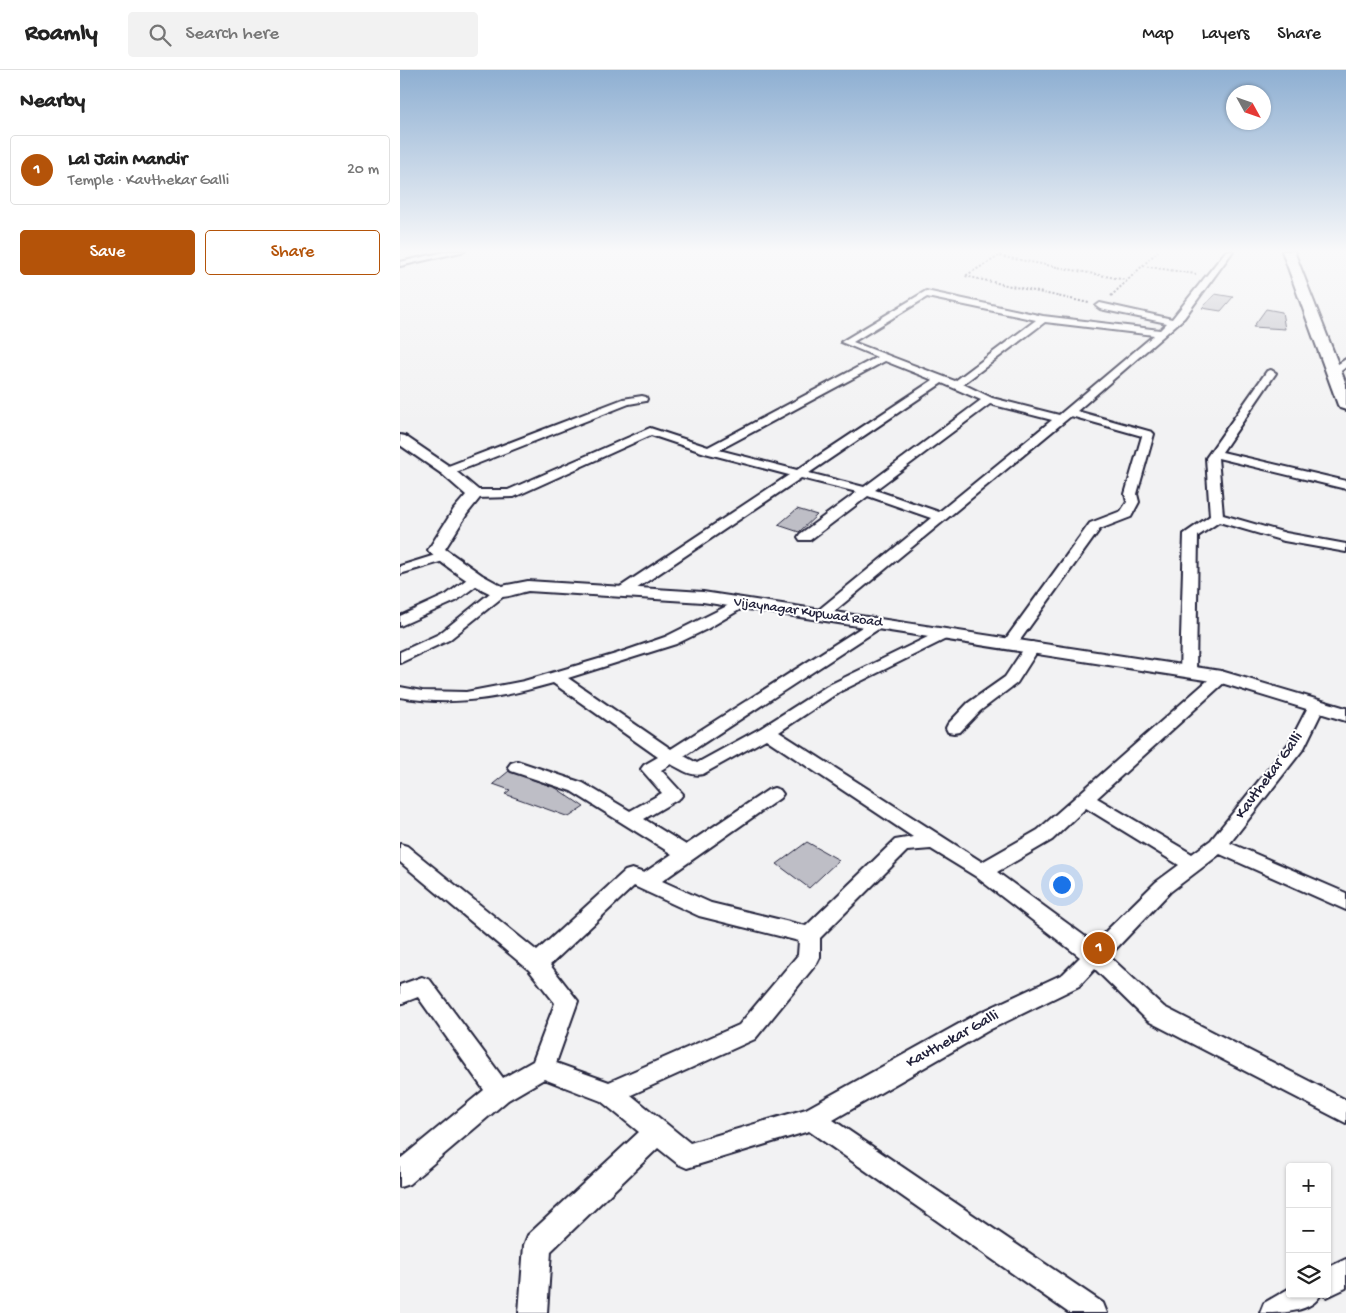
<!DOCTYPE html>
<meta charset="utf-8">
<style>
:root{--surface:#fff;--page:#f2f2f2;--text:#222;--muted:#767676;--line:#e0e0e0;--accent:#b45309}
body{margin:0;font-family:"Gochi Hand",sans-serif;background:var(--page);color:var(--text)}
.controls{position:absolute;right:15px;bottom:15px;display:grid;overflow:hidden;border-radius:5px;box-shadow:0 1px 4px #0004}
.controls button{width:45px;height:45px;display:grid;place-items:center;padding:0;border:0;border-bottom:1px solid var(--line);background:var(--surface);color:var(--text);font:25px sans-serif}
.compass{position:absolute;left:826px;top:15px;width:45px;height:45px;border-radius:50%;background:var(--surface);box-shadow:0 1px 4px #0004;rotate:130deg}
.you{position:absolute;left:661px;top:814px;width:18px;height:18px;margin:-12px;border:4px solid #fff;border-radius:50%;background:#1a73e8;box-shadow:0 0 0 8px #1a73e833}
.badge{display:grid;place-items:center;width:32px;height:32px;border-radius:50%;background:var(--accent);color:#fff;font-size:16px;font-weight:700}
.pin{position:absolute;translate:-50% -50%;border:2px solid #fff;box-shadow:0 1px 5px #0006}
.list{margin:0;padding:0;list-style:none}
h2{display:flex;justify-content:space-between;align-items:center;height:65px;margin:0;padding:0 20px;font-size:21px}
h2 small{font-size:16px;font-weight:400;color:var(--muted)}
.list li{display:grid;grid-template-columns:32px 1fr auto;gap:15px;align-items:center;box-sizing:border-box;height:70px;margin:0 10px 10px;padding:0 10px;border:1px solid var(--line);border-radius:5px}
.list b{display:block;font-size:19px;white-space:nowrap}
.list p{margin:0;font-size:16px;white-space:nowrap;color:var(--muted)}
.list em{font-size:16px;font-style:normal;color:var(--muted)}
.actions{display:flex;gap:10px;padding:15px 20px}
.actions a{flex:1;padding:11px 0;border:1px solid var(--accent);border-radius:5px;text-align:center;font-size:18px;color:var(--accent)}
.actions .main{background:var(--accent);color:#fff}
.icon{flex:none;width:28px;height:28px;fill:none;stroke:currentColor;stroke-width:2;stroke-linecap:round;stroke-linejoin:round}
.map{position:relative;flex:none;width:946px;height:1243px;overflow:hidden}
header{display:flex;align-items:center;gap:30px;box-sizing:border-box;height:70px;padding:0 25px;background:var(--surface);border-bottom:1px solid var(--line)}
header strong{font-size:24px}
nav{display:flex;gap:28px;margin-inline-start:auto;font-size:18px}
.search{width:350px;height:45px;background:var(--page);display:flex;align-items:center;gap:12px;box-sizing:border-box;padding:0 18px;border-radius:5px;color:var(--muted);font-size:19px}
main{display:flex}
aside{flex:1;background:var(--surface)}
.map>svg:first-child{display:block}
</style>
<header>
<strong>Roamly</strong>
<div class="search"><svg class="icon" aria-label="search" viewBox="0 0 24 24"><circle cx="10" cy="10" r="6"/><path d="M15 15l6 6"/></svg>Search here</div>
<nav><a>Map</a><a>Layers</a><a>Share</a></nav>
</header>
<main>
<aside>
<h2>Nearby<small></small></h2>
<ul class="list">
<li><span class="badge">1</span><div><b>Lal Jain Mandir</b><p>Temple · Kavthekar Galli</p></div><em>20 m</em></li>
</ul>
<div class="actions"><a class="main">Save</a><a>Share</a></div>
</aside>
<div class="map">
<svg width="946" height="1243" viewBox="0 0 946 1243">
<rect width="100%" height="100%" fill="#f2f2f3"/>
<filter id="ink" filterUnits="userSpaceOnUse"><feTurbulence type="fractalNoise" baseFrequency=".02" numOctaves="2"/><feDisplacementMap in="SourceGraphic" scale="10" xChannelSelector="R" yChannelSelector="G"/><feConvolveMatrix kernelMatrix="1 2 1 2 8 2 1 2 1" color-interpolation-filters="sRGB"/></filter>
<g filter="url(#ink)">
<g fill="#bebec6" stroke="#22223b">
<path d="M815 224 833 227 821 241 802 238Z"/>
<path d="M866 239 882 242 885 259 853 257Z"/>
<path d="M397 439 417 445 399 462 378 455Z"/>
<path d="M109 701 156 718 184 737 169 747 105 724 110 720 93 714Z"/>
<path d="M407 772 439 790 409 818 377 794Z"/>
</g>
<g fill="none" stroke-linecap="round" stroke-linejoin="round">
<g stroke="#22223b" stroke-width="4">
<g id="minor">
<path d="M49 181H65L0 196V192Z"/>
<path d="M826 181H833L784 248 677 341 752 362 754 364 737 424 739 432 731 447 700 459 615 577H605L602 574 690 453 721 441 727 432 725 424 742 366 671 346 426 548H416L414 545 416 542 531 448 468 426 410 470H400L398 467 400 464 457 422 401 408 227 525H217L215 522 217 519 389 405 305 383 251 365 114 427 75 428 69 424 75 420H108L250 358 308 377 477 287 441 272 526 221 643 246 760 260 767 253 700 239 696 236 700 233 772 249ZM527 227 636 250 555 311 453 272ZM645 252 754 265 659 345 592 328 563 314ZM485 291 533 310 397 400 319 380ZM542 313 581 330 464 417 409 403ZM590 334 652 350 539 442 475 420Z"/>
<path d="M946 289V297L937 304H929V300Z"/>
<path d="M871 300 876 303 822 382 946 411V419L818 388 823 445 886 463 946 474V482L884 471 819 452 798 466 796 602 794 605H782L780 602 784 464 810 446 806 388 867 301Z"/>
<path d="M242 326 246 327 247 329 246 331 229 334 51 404H43L41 401 43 398 223 329Z"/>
<path d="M45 482 52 486 50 489 0 504V496Z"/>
<path d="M76 505 83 509 81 512 56 531 0 556V546L46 525 71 506Z"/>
<path d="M100 518 105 519 107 522 105 525 49 570 0 593V582L39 564 95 519Z"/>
<path d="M341 529 346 530 348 533 346 536 307 559 276 574 168 608 271 679 473 550H483L485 553 483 556 284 686 297 693 361 658 427 616 540 561H550L553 564 550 567 439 622 379 662 582 792 638 760 815 604H827L829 607 827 610 697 728 792 784 811 770 890 672 910 633H922L924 637 904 678 830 773 946 823V840L820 784 770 822 709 886 764 937 946 1030V1053L748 951 695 899 679 916 591 959 433 1050 703 1233 707 1243H669L409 1061 287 1098 278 1094 258 1078 151 1181 147 1243H119L124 1175 128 1165 239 1062 201 1031 144 1009 108 1030 9 1114 0 1117V1089L84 1020 18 927 0 934V915L22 907 30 910 103 1008 133 991 155 933 129 900 0 792V774L7 776 137 881 225 801 232 799 244 803 272 784 171 721 111 701 108 697 111 693 117 691 183 713 230 741 262 723 241 699 244 695 258 687 153 613C100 628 55 637 0 627V617L22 621 66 622 124 611 216 584 265 567ZM366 669 513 767 495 770 406 856 311 833 262 811 380 728 383 724 380 720 374 718 368 720 286 775 244 749 280 728 283 724 261 700 271 694C282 700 292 707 303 704ZM686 738 779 795 756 812 694 873 597 802 652 770ZM531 779 575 806 680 887 663 904 575 945 406 1039 290 1073 231 1025 355 969 417 893 420 887V868L507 781ZM234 816 299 846 399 871 398 885 339 955 209 1012 156 993 178 931 150 895Z"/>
<path d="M632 572 637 574 640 577 617 613 580 641 560 662 554 663 548 662 546 658 548 654 568 633 605 607 627 574Z"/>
<path d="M946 1189V1218L927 1227 921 1224C911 1243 882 1243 860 1243L864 1233 890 1218V1224H927V1198Z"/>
</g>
</g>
<g stroke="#22223b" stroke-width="4">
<path id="tertiary" d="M0 365 5 366 52 398 83 424 67 444 45 479 82 505 102 516 128 511 303 522 821 601 946 638V651L818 612 303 532 128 521C119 523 109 527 101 527 89 527 35 490 28 480L54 439 66 425 42 404 0 375Z"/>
</g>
<g stroke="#22223b" stroke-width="4">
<path id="primary" d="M882 181H894L946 314V340L940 338 938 335Z"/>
</g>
<g stroke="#22223b" stroke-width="2" stroke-dasharray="2 2" stroke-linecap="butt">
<path d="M604 181 599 186 726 210"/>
<path d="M599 186 565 206 689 233"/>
<path d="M743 196 796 204"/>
<path d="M711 226 758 181"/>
</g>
<use href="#minor" fill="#fff" fill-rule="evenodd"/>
<use href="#tertiary" fill="#fff" fill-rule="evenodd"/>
<use href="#primary" fill="#fff" fill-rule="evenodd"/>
</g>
</g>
<linearGradient id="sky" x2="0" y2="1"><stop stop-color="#8eafd2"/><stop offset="0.51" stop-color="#f9f9fa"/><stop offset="1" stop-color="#f9f9fa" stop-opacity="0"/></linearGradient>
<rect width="946" height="355" fill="url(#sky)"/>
<g text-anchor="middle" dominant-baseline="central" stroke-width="4" stroke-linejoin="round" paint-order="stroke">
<g font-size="14" fill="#22223b" stroke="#fff">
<text transform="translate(408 543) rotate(8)">Vijaynagar Kupwad Road</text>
</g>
<g font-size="16" fill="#22223b" stroke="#fff">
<text transform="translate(870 706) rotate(-54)">Kavthekar Galli</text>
<text transform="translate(553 970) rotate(-29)">Kavthekar Galli</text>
</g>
</g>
</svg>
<div class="controls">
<button>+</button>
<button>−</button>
<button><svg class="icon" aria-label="layers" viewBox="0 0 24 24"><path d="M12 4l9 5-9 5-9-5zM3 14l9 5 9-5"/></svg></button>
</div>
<svg class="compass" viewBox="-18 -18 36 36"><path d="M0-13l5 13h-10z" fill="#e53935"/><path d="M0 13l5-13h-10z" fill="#767676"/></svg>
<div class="you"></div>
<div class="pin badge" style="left:699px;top:878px">1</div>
</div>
</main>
